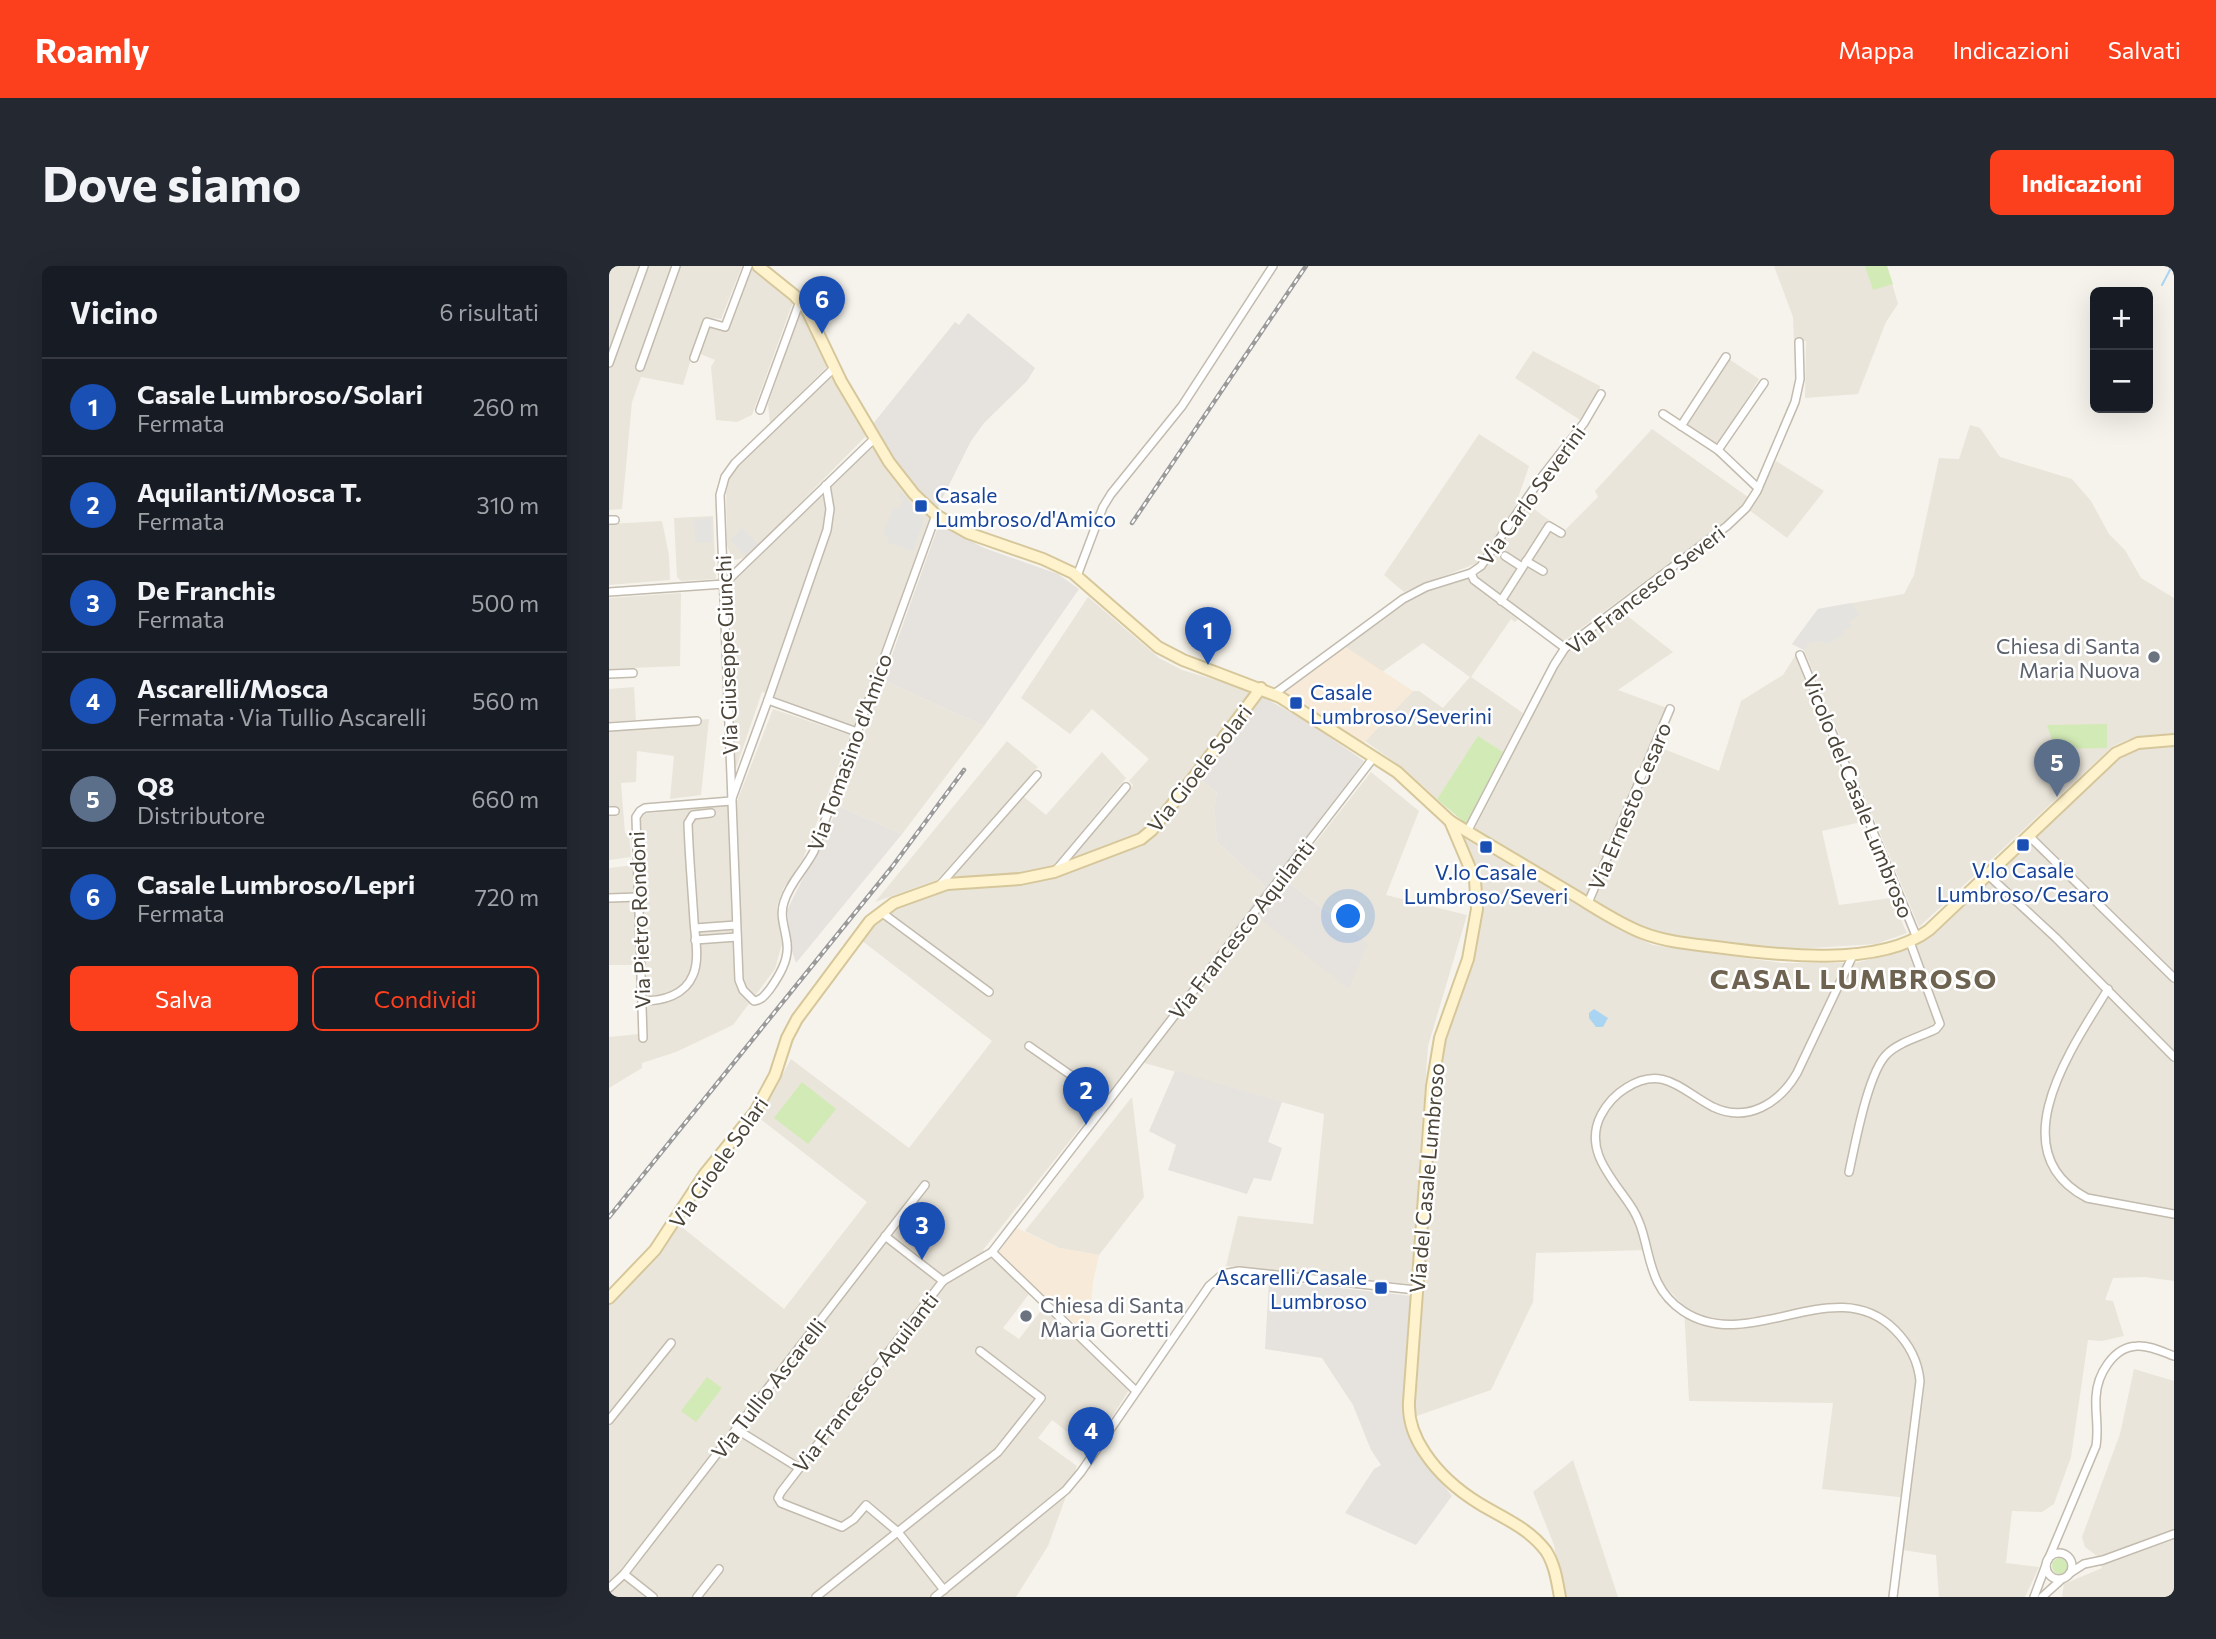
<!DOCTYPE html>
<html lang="it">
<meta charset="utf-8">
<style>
:root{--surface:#171b24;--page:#242831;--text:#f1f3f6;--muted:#9ea1a6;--line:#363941;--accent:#fc3f1d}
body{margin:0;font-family:Commissioner,sans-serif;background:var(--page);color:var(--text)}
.controls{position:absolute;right:21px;top:21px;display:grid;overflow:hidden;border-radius:10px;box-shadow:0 7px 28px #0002}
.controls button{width:63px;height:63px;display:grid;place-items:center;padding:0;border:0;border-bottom:2px solid var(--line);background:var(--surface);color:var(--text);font:35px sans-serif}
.you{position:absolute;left:740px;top:651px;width:24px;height:24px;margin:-18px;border:5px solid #fff;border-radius:50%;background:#1a73e8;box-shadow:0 0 0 10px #1a73e833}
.badge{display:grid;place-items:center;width:46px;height:46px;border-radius:50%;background:var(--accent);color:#fff;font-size:23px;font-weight:700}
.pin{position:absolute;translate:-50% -58px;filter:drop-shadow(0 2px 4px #0008)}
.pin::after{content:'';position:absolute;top:37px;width:24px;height:21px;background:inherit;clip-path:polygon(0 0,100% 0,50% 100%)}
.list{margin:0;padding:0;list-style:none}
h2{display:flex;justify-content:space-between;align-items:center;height:91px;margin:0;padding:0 28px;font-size:30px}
h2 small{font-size:23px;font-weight:400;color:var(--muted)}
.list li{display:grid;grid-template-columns:46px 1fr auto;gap:21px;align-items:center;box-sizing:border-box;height:98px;padding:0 28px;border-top:2px solid var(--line)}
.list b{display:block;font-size:26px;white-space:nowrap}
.list p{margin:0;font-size:23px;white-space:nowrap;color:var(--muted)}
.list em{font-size:23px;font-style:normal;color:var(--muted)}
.actions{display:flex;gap:14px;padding:21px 28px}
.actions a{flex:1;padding:16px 0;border:2px solid var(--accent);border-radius:10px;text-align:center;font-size:24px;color:var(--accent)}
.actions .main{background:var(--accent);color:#fff}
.map{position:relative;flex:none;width:1565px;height:1331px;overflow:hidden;border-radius:10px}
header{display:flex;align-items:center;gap:42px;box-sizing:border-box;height:98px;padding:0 35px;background:var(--accent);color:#fff}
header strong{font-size:33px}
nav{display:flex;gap:38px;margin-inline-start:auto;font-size:24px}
.intro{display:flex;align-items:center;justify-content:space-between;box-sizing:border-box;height:168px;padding:0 42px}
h1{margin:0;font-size:49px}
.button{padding:18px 32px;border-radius:10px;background:var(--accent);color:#fff;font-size:24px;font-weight:700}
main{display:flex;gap:42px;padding:0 42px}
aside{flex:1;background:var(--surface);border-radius:10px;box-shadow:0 7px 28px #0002}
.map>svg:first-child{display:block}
</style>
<header>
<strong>Roamly</strong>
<nav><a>Mappa</a><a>Indicazioni</a><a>Salvati</a></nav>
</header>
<div class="intro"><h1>Dove siamo</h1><a class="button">Indicazioni</a></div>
<main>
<aside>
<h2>Vicino<small>6 risultati</small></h2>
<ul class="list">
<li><span class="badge" style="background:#1a4fb4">1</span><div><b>Casale Lumbroso/Solari</b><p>Fermata</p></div><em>260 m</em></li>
<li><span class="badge" style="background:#1a4fb4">2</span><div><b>Aquilanti/Mosca T.</b><p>Fermata</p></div><em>310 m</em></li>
<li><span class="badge" style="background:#1a4fb4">3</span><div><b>De Franchis</b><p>Fermata</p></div><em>500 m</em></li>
<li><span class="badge" style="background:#1a4fb4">4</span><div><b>Ascarelli/Mosca</b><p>Fermata · Via Tullio Ascarelli</p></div><em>560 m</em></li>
<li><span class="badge" style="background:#5c6f8a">5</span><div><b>Q8</b><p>Distributore</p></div><em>660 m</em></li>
<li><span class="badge" style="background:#1a4fb4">6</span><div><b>Casale Lumbroso/Lepri</b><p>Fermata</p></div><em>720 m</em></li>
</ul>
<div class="actions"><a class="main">Salva</a><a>Condividi</a></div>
</aside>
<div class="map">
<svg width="1565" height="1331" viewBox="0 0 1565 1331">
<rect width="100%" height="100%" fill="#f6f3ec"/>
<g fill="#eae5da">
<path d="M0 0H133L112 53 95 51 74 119 32 111 23 136 13 243 0 244Z"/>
<path d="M141 0H144L185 33 143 149 128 156 107 154 102 101 106 94 89 87 99 60 118 62Z"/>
<path d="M1165 0H1278L1289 38 1277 56 1249 128 1196 132 1197 75 1185 77 1184 51Z"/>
<path d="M192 43 218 101 161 157 159 138Z"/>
<path d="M924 85 991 120 990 126 971 154 906 112Z"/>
<path d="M1120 93 1150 113 1109 180 1077 158Z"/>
<path d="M220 112H223L256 166 257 170 138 291 126 294 122 290 118 279 117 220 121 207Z"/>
<path d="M1361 159 1371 162 1391 191 1463 213 1482 235 1500 268 1516 284 1532 312 1565 332V469L1520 473 1504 480 1310 661 1195 384 1183 378 1209 343 1295 328 1305 309 1330 192 1350 193Z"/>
<path d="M1043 163 1139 231 1128 247 948 380 909 353 906 356 902 353 862 411 914 447 894 486 869 471 828 533 795 503 756 475 804 425H810L834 442 861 411 814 377 773 406 735 380 802 332 822 323 870 309 921 240 955 265 989 231 986 225Z"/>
<path d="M870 168 920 200 905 244 868 297 795 326 775 309Z"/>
<path d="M265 180 291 220 321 251 245 460 153 426 126 505 121 319Z"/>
<path d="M1167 195 1215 225 1178 272 1140 244Z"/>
<path d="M104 250 107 313 72 315 68 311 65 252Z"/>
<path d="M53 255 60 289 61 314 0 319V258Z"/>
<path d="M72 327 71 400 0 403V332Z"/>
<path d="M479 331 550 392 573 404 637 423 641 430 540 561 531 569 457 598 524 519 520 515 540 493 483 443 461 468 412 432Z"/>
<path d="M1011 344 1064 386 1009 424 1058 442 978 632 864 566 955 388Z"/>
<path d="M1186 390 1252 556 1213 565 1230 639 1282 632 1298 667 1267 678 1185 683 1101 677 1037 665 985 636 1050 481 1110 505 1132 435 1174 409Z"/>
<path d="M274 414 375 460 293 568 230 540Z"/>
<path d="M25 421 27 454 0 456V423Z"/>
<path d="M164 443 241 469 194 593 174 623 168 640 173 678 166 703 124 759 67 786 33 797V802L0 822V771L30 768 26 699H0V602L34 598 31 555 33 548 127 538Z"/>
<path d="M100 453 92 529 61 533 65 490 28 485 27 516 12 517 16 567H20L22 591 0 594V548L9 547V540H0V461Z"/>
<path d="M398 475 429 501 328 614 266 636Z"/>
<path d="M1545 480H1565V1015L1536 1011 1504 1012 1496 1034 1504 1035 1515 1070 1493 1075 1479 1074 1462 1191 1445 1238 1433 1246 1403 1245 1397 1297 1430 1301 1416 1331H1330L1327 1289 1293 1284 1299 1232 1213 1223 1224 1137 1080 1135 1075 1040 1050 1014 1040 984 927 987 924 1036 882 1124 802 1152 831 785 862 702 874 637 868 606 853 571 1012 665 1044 679 1172 697H1247L1298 683 1322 671 1506 493 1531 481Z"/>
<path d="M493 486 517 512 443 601 402 609 344 611 415 531 437 549Z"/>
<path d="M762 506 810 545 777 629 858 649 819 780 802 1018 617 1000 629 950 704 958 715 848 525 794 374 984 420 1028 394 1062 410 1073 434 1042 520 1124 482 1184 443 1154 429 1172 468 1200 439 1280 407 1331H0V1031L5 1034 43 995 69 958 175 1043 258 936 150 852 182 793 300 882 383 775 252 674 267 654 277 645 336 622 427 615 534 580 589 512 608 526 605 542 608 576 656 620 639 644 759 677 677 614Z"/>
<path d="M523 831 535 931 490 989 450 982 416 965Z"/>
<path d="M1525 1103 1565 1115V1331H1453L1455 1318 1493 1302 1488 1290 1476 1281 1473 1271 1511 1168Z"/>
<path d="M964 1194 1009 1331H955L945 1279 924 1226Z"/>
</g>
<g fill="#f7ead8">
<path d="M735 380 804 425 754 478 675 425Z"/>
<path d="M408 962 450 982 490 989 484 1016 479 1070 389 987Z"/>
</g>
<g fill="#e6e2dd">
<path d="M359 47 426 102 418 115 375 157 362 175 328 243 290 202 263 159 346 56 350 59Z"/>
<path d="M330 258 375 282 449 308 470 323 375 460 274 414Z"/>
<path d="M654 431 697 455 755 495 669 608 759 677 740 723 639 643 656 620 608 576 605 542 608 526 589 512Z"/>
<path d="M230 540 293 568 187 697 183 685 178 644Z"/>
<path d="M566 805 673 836 659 876 673 882 662 915 645 912 638 928 559 904 567 879 540 865Z"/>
<path d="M660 1014 803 1030 794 1137 796 1160 808 1185 843 1230 807 1279 736 1247 765 1203 772 1199 762 1184 744 1139 713 1092 656 1083Z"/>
</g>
<g fill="#d2eab5">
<path d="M1256 0H1278L1284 18 1264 24Z"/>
<path d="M1498 458V482L1446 483 1438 459Z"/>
<path d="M869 470 894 486 857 558 828 533Z"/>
<path d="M193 816 227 843 199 878 165 852Z"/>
<path d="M98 1111 113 1122 87 1156 72 1145Z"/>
<circle cx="1451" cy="1300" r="8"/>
</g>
<g fill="#e5e3e0">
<path d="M292 226 312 250 314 256 304 285 278 276 280 271 274 269 284 241 290 243 294 233 290 232Z"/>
<path d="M102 252 103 276 86 277 85 253Z"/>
<path d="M133 262 150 279 138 291 121 274Z"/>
<path d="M1242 337 1251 349 1240 356 1243 360 1234 365 1236 367 1218 378 1211 375 1200 377 1195 384 1183 378 1209 343Z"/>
</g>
<path fill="#a9d4f2" d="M985 743 999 752 994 761H987L980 752V747Z"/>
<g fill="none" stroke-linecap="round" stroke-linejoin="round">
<path stroke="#a9d4f2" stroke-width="2" d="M1553 19 1563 0"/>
<g stroke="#c2bbae" stroke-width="10">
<g id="street">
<path d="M85 92 98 56 116 61 139 0"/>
<path d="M0 97 35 0"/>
<path d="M31 101 67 0"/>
<path d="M225 102 126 197 116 211 111 229 130 714 134 724 145 735C153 734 156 729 161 723 170 710 180 694 178 678 177 664 170 650 175 636 181 616 196 603 205 585L327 249"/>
<path d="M151 144 191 35"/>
<path d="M1054 148 1109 184 1149 222"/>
<path d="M1072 160 1117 91"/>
<path d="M1109 184 1155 117"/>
<path d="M0 254H6"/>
<path d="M896 290 913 301"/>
<path d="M917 295 934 305"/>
<path d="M862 307 865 314 956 382"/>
<path d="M468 310 494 241 502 228 573 140 664 0"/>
<path d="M115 318 266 172"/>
<path d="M0 326 115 318"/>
<path d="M892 335 940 260 952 267"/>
<path d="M1191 389 1308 672"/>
<path d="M0 408 24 407"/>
<path d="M665 428 794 333 817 321 862 307 872 300 932 212 975 157 992 128"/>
<path d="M159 434 248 466"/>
<path d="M0 461 88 455"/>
<path d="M0 545H6"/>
<path d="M858 566 945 399 956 382 1118 260 1137 242 1148 225 1186 136 1191 113 1190 76"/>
<path d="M1419 569 1565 712"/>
<path d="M448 603 517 521"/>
<path d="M1378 608 1447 672 1565 791"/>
<path d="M330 620 428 509"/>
<path d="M0 632 29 631"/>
<path d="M979 637 1061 443"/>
<path d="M272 646 380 726"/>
<path d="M86 662 127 659"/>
<path d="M86 674 128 671"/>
<path d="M1245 687 1188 807C1170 838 1138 857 1104 841 1073 825 1054 798 1017 822 1007 828 998 838 992 849 974 884 1003 912 1021 939 1045 973 1032 1017 1074 1045 1141 1090 1226 1003 1286 1064 1300 1078 1309 1094 1311 1115L1284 1331"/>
<path d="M1499 723C1464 780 1389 885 1478 932L1565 948"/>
<path d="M34 735C54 735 76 729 84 709 91 693 86 671 85 655 83 622 80 589 79 557L84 549 102 547"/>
<path d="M34 772 27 551 31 545 36 542 122 535 159 434 218 264 221 243 217 219"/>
<path d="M420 780 499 835"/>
<path d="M1240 906C1246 879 1259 806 1278 788 1290 776 1311 771 1327 763L1331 758 1301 676"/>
<path d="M276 970 334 1015"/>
<path d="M383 986 527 1125"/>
<path d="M0 1154 62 1077"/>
<path d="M127 1163 190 1202"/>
<circle cx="1450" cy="1300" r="13"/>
<path d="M1439 1294 1487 1180C1490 1163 1486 1148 1487 1131 1488 1109 1504 1081 1528 1080 1540 1079 1554 1086 1565 1090"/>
<path d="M1461 1307 1475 1298 1494 1294 1565 1268"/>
<path d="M15 1308 44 1331"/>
<path d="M0 1322 15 1308 316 919"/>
<path d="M335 1324 289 1266 257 1239 245 1253 233 1261 172 1237 169 1232 172 1226 334 1015 383 986 765 491"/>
<path d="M88 1331 110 1303"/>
<path d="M207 1331 389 1186 432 1132 371 1085"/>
<path d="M326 1331 457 1224 472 1206 600 1020 614 1008 630 1005 807 1024"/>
<path d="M1425 1331 1437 1299"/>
<path d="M1433 1331 1453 1313"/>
</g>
</g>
<g stroke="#d6c79b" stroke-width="14">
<g id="secondary">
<path d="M149 0 185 29 197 42 232 115 280 196 305 228 327 249 359 267 434 293 464 307 549 381 574 394 671 431 788 506 841 555 866 614 868 643 859 693 831 772 823 820 800 1136C799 1155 805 1171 816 1187 830 1208 848 1224 871 1238 894 1252 920 1262 937 1285 946 1299 948 1315 951 1331"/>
<path d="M841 555C880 579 920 602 960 626 984 640 1008 657 1034 667 1057 676 1083 678 1107 681 1166 689 1270 702 1320 664L1507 487 1529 477 1565 474"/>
<path d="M0 1032 46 984 95 909 146 846 166 809 178 772 188 753 261 655 285 637 338 618 411 613 445 606 532 573 543 564 588 507 652 422"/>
</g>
</g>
<use href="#street" stroke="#fff" stroke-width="7"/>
<use href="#secondary" stroke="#fff3cd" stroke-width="10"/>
<g stroke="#9a9a9a" stroke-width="4.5">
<g id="rail">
<path d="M523 257 697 0"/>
<path d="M0 951 283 601 355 504"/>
</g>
</g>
<use href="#rail" stroke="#fff" stroke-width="2" stroke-dasharray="5" stroke-linecap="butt"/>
</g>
<g fill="#1a4fb4" stroke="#fff" stroke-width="2.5">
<rect x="305" y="233" width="14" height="14" rx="3.5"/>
<rect x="680" y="430" width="14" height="14" rx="3.5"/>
<rect x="1407" y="572" width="14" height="14" rx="3.5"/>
<rect x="870" y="574" width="14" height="14" rx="3.5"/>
<rect x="765" y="1015" width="14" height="14" rx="3.5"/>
</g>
<g fill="#6b7280" stroke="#fff" stroke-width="2.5">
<circle cx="1545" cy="391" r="7"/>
<circle cx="417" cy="1050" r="7"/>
</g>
<g text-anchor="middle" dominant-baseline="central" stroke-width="5" stroke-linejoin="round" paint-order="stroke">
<g font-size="21" fill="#164399" stroke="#fff" text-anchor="start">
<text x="326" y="228">Casale<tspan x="326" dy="24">Lumbroso/d'Amico</tspan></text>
<text x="701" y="425">Casale<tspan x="701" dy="24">Lumbroso/Severini</tspan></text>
<text x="1414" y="603" text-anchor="middle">V.lo Casale<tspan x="1414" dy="24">Lumbroso/Cesaro</tspan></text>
<text x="877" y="605" text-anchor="middle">V.lo Casale<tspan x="877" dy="24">Lumbroso/Severi</tspan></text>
<text x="758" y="1010" text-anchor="end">Ascarelli/Casale<tspan x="758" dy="24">Lumbroso</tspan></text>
</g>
<g font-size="21" fill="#4b4439" stroke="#fff">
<text transform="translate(922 229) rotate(-54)">Via Carlo Severini</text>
<text transform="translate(1036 323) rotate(-38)">Via Francesco Severi</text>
<text transform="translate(117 389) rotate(-92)">Via Giuseppe Giunchi</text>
<text transform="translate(240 486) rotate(-70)">Via Tomasino d'Amico</text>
<text transform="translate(590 502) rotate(-52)">Via Gioele Solari</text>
<text transform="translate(1250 530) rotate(68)">Vicolo del Casale Lumbroso</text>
<text transform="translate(1020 540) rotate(-67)">Via Ernesto Cesaro</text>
<text transform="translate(30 654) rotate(-92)">Via Pietro Rondoni</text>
<text transform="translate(632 663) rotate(-52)">Via Francesco Aquilanti</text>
<text transform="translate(109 896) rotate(-55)">Via Gioele Solari</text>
<text transform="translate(817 912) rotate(-85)">Via del Casale Lumbroso</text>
<text transform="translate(256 1116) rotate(-52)">Via Francesco Aquilanti</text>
<text transform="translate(159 1122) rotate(-52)">Via Tullio Ascarelli</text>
</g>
<g font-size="21" fill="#5b616d" stroke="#fff" text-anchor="end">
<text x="1531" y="379">Chiesa di Santa<tspan x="1531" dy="24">Maria Nuova</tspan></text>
<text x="431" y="1038" text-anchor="start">Chiesa di Santa<tspan x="431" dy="24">Maria Goretti</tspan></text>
</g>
<g font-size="28" font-weight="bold" letter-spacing="2" fill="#6e6250" stroke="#fff">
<text x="1245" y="712">CASAL LUMBROSO</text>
</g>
</g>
</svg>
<div class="controls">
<button>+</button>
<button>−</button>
</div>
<div class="you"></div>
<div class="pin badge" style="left:599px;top:399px;background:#1a4fb4">1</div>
<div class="pin badge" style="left:477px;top:859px;background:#1a4fb4">2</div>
<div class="pin badge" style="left:313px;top:994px;background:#1a4fb4">3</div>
<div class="pin badge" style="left:482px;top:1199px;background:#1a4fb4">4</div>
<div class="pin badge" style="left:1448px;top:531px;background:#5c6f8a">5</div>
<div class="pin badge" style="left:213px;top:68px;background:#1a4fb4">6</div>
</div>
</main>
